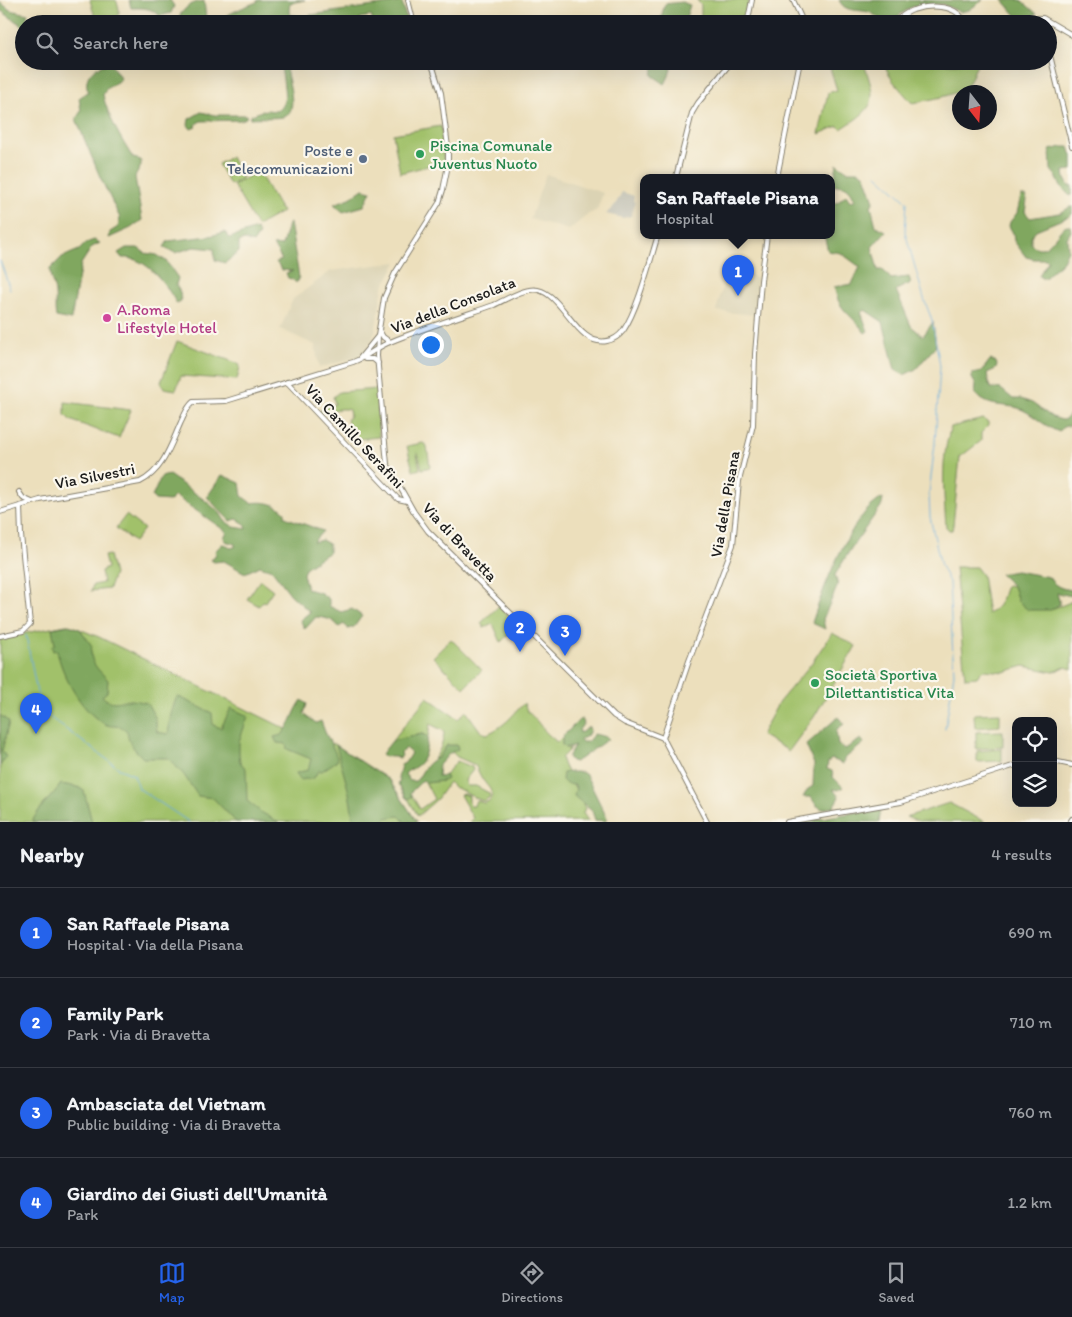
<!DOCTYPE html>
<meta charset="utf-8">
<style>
:root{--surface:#171b24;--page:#20242c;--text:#f1f3f6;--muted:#9ea1a6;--line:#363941;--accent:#2563eb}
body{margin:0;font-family:Itim,sans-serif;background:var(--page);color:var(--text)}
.controls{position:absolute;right:15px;bottom:15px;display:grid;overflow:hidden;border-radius:10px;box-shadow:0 5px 20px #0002}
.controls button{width:45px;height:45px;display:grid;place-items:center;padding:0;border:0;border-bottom:1px solid var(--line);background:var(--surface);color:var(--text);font:25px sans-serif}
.compass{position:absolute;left:952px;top:85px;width:45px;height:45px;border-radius:50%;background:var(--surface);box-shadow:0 5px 20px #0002;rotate:163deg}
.you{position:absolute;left:430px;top:344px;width:18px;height:18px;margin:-12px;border:4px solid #fff;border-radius:50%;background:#1a73e8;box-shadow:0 0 0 8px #1a73e833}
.badge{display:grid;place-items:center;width:32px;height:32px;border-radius:50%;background:var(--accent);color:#fff;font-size:16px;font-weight:700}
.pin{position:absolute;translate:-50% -41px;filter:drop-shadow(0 1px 2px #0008)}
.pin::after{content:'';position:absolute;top:26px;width:18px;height:15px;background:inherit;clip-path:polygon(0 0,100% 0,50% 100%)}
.popup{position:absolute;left:640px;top:174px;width:195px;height:65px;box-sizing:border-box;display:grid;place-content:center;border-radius:10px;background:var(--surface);filter:drop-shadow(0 1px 4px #0005);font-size:16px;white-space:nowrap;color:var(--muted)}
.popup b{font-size:19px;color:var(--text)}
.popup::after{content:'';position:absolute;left:50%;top:100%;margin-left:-10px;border:10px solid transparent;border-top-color:var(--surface)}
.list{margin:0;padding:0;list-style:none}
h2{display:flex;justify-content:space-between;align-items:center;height:65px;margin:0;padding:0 20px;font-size:21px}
h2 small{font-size:16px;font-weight:400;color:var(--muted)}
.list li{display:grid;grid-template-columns:32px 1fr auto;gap:15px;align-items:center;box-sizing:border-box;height:90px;padding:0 20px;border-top:1px solid var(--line)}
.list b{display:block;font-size:19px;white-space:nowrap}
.list p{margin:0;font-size:16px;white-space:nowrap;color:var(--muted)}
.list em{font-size:16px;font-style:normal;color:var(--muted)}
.icon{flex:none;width:28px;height:28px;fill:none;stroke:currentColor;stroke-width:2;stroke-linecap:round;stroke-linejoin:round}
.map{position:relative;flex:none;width:1072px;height:822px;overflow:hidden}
.search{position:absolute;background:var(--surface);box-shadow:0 5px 20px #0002;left:15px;right:15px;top:15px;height:55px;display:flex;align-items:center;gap:12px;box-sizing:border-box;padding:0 18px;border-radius:28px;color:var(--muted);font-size:19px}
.sheet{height:425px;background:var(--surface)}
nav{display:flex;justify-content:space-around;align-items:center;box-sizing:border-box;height:70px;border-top:1px solid var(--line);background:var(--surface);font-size:14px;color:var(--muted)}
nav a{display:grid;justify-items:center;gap:2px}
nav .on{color:var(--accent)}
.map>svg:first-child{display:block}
</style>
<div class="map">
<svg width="1072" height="822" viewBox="0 0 1072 822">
<rect width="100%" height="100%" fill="#fbf7ec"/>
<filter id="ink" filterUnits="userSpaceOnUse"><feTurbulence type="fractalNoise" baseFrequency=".02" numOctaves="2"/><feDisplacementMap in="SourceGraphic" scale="10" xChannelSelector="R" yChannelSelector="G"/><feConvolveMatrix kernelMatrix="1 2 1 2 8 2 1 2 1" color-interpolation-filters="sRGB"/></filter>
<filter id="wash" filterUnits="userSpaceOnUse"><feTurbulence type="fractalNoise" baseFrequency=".0096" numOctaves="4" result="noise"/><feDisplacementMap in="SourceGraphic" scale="20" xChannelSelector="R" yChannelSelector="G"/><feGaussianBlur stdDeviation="1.12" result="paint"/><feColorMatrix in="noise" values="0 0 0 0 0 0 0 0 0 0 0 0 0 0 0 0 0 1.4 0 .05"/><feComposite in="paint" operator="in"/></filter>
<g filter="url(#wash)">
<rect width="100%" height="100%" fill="#ecdfbc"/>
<g fill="#dbd3b4">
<path d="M546 174 603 193 597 210 587 215 569 230 530 219Z"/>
<path d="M730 261 744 266 757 281 754 315 716 311Z"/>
<path d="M397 262 383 287 375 331 372 340 364 351 357 357 319 368 315 345 280 329 293 299 331 271Z"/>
</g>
<path fill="#c6c5b8" d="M622 192 634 196 633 201 635 202 631 216 623 218 606 214 615 205Z"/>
<g fill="#a1c16a" stroke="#5e6e43">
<path d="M90 0H116C118 4 119 7 119 12 118 21 103 26 97 19 93 14 92 6 90 0Z"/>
<path d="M697 0H749L746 17H724V24H701V5Z"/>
<path d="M828 61H863C877 101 878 106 841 129L838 126 819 134 828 93 837 90Z"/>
<path d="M882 61 894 63 896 61H942C953 68 963 61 975 61L977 65C973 72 971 81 966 87 958 95 924 101 912 103L893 81Z"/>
<path d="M441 126 444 162 400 173 393 134Z"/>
<path d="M231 157 242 179 230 185 218 164Z"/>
<path d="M258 171 282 212 257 226 233 185Z"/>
<path d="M177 341 239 364 240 367 237 380 181 376 176 390 164 388 161 382Z"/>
<path d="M377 389 379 437 348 440 351 432 347 420 350 415 349 410C344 408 335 409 331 411V413H322L320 410 335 404 333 397 339 392Z"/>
<path d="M65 402 131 410 119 438 70 420 65 415Z"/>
<path d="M983 419 988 422V426L981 433V441L960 457 953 525 952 530H949L946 527C944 494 940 460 951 427Z"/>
<path d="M423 443 427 446 430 467 422 469 418 453 417 454 420 469 413 471 407 446Z"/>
<path d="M126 515 144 529 134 542 116 528Z"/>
<path d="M109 555 114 574 109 589 91 591 93 585 103 583 101 571 107 568 104 556Z"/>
<path d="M955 567H976L982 575 988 614C1000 607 1002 598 1006 585L1013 586 1018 601C1041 607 1049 613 1072 601V669L1065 667 1053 672 1024 666 1004 672 985 670 981 671 977 677 965 678Z"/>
<path d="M260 580 273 590 265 602 263 601 259 606 247 599Z"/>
<path d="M499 606 518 625 501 642 493 624 484 628 481 623Z"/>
<path d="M66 625 72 626 99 637 325 748 330 743 336 745 389 780 417 822H0V638Z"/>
<path d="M832 633 856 646 814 717 789 751 761 735 779 702 811 664Z"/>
<path d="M451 639 482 670 464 688 433 657Z"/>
<path d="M427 697 458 719 466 711 481 732 487 734C505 726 511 717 524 703 526 712 531 714 536 720 544 730 546 733 557 742L562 737V745L565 748H571L561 758 564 766 585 808 583 813 588 821 470 822 473 818 460 795 463 794 469 796V803L470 806H474L476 800 484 803 489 801C496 792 488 788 483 780 480 776 478 770 475 765L457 757 452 752 458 749 447 745 438 758 434 759C440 751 444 741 444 731L430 724 428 737 422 734 392 741Z"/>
<path d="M1000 713V726L975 728 974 714Z"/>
<path d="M1003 731V747L976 749V732Z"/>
<path d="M1002 749V761L977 762V751Z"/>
<path d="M457 761 472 767 473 770 465 780 467 786H476L489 793 490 797 484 801 475 798 457 788H455L449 782 437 799 418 816 408 799 412 796 420 809 434 799 425 782 443 781 446 776 445 775Z"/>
<path d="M949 803 985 822H919L906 817Z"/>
</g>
<g fill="#80a75e" stroke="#4e623d">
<path d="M129 0H170L174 6 171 13 160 16C151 7 142 8 131 8Z"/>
<path d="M258 0H305L290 3 289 10 291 15 304 16 402 2 406 18 405 21 374 24 371 16 360 18 361 24H274L272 17 260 24H214C227 14 241 8 257 2Z"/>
<path d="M839 0 964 1 983 0 969 10 960 12 942 4 918 6 912 7 890 21H882C878 18 873 13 868 12 857 9 845 13 839 0Z"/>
<path d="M1003 0H1021L1037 14 1020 20Z"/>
<path d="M204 1 206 18 190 24H175C181 11 189 2 204 1Z"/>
<path d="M0 2 10 10 28 14 26 20 33 24H24V27L0 10Z"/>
<path d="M682 2 690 5 684 24H659L665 4Z"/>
<path d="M280 61H317L308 64 307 68 286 69C288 80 298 109 286 116 280 119 259 117 250 118L251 115C256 114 261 110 266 110 272 110 276 113 281 108 289 102 281 71 280 61Z"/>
<path d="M654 61H673L669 76 665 84 652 75 654 66Z"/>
<path d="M110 63 121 79 106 89 103 95C108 117 121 139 133 158L141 160V166L135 177 142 220 131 228 109 238 110 232 118 227 120 218 100 177 76 119 81 111 79 98 88 92C83 74 94 67 110 63Z"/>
<path d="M201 112 215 115H247L246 118 241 120 201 121 197 123 196 127 191 129 188 125 189 119Z"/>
<path d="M1062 147H1069L1072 156V170L1064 171 1065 179 1069 186H1072V194L1070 196 1061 187 1056 176 1051 170 1050 150Z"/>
<path d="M837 164 847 171H859L865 175 874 201 871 206 876 226 886 231 872 247 878 270H883L891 279 909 277 911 283 896 290 911 326 923 336 933 322 936 346 916 369 904 375 895 370 883 322 865 310 861 312 868 331 865 333C858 322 846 314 840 304 837 299 836 293 834 287L852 284 860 267 841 253 828 251 824 235H832V204L838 202 846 195 850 201 855 200C850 188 846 184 833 186Z"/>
<path d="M363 189 371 191 364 206 343 212 334 204 350 198Z"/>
<path d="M1021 196H1025L1027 200 1025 212 1030 218 1060 213 1072 206V214L1070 216 1036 230 1031 236V244C1047 258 1056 232 1066 225L1070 226 1071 231 1067 238 1068 250 1063 261 1045 278H1041L1039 275 1048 261 1046 259H1034L1026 257 1014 241 1013 233 1009 226 1010 222 1017 213Z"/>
<path d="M290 223 299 277 296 283 292 279 288 278 286 273 293 271 282 270 276 262 282 260 273 245 282 246 288 224Z"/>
<path d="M256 229 259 234 253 243 244 240 239 242V252L225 263 215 260 214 249 194 247 175 253 164 247 168 241 210 236 225 232 229 238Z"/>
<path d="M94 240 100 243 92 247 81 264 71 320 56 317C54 309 56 301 55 293 54 283 50 281 50 269L62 257 79 250 86 243Z"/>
<path d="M126 248H138L145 253 157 255 166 261 178 278 176 285 180 292 181 302 177 304C166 285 147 256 122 258L118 253Z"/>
<path d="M990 360 996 362 997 365 996 369 987 373 989 385 991 388 1001 389 1013 399H1021L1032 403 1052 417 1062 420 1066 419 1072 412V425L1063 427 1059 432C1043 426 1031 412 1018 408 1002 404 987 408 975 393L976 385 972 378V374L981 372Z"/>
<path d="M169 475 206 501 220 513 225 521 234 527 247 529 245 524 237 519 230 521 207 497 222 475 240 483 242 496 251 503C264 501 276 503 285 512V517L323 531 313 542 322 540 329 544V552L305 568 303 574 307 589 321 593 329 599V606L341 612 352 609 362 616 354 627 348 629 344 624 339 627C333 619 326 618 316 617L305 629 300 620 310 612 291 595 272 570 260 566 245 573 224 561 214 562 211 560 216 554 215 551 222 544 227 545 230 548 235 547V544L225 541 224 537 227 532 175 496 170 501 155 500 152 497 161 477Z"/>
<path d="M883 498 882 505 852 547 835 575 838 585 823 619 825 629 812 623C822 591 851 512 883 498Z"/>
<path d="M1016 571 1049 577C1054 586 1062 589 1072 590V596L1057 593 1060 604 1051 610H1028L1018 601 1013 586 1000 574Z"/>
<path d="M69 625 80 629 92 646C88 662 98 669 108 680L107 692 102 696C112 706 119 700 130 700 136 700 142 702 147 703L155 717 157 732 168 734 171 713 177 696 212 713 213 725 221 728 231 708 248 716 239 742V753L240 762 246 769 247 801 261 812 278 822H236L213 798 198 796 184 775 168 758H143C138 753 131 746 129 740 127 735 129 733 125 729 119 725 113 727 107 725 83 715 61 674 57 650L53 651 52 646 55 644 52 628Z"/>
<path d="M302 700 307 704 304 714 316 723 321 721C325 735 334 747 338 760L322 771H318L314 778 300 780 296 773 308 770 311 759 287 749 286 744 277 743 274 737 282 735C293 722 293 712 302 700Z"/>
<path d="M0 715 9 722 2 751 6 757 0 766Z"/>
<path d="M838 717 844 724 836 730 838 745 845 749 861 739 864 743 844 759 843 764 832 759 828 762 827 769 832 771 833 777 843 787 839 790 833 789 839 797 833 807 822 809 816 805 811 797H803L808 789 813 786 814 764 806 745Z"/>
<path d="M582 719 584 723 579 730 580 733 589 727 590 730 587 736 580 740 581 742H587L594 734 607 737 608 739 580 759 575 762 571 761 568 757 575 745 565 748 562 745V737L579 720Z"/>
<path d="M422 734 428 737C426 748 426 761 415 767 411 770 408 770 405 774L410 781H416C423 772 426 761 438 758L447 745H457L458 749 449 754 439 765 438 776 441 777 445 775 447 779 443 781 426 783 423 780 410 793 412 796 408 799 406 798 398 784 400 781 398 778 401 765 405 763 411 753 405 748 401 753 402 756 400 758C393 756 388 758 381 755L392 741Z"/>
<path d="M336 745 389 780 417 822H405L399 816 386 818 384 822H354L349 793Z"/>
<path d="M568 772H582L586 775 607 818 606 821 595 820 592 811 574 796 576 788 575 785 566 784 562 780 563 773Z"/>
<path d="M61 784 78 787 84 791 92 822H32C38 808 52 797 61 784Z"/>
<path d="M881 808 879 822H798Z"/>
</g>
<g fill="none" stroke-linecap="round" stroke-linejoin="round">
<g stroke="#66abdc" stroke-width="1">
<path d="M877 175 907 202 905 232 925 302 932 320 940 366 935 443 929 494 930 517 941 566 949 582 954 674 945 729"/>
<path d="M0 261 10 289"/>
<path d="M26 635 40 708 48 716 120 769 134 775 138 788 189 822"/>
</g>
</g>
</g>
<g filter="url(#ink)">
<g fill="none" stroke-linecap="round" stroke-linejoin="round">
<g stroke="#847e6c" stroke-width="6">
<g id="secondary">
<path d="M408 0 414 24"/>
<path d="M793 0 804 24"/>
<path d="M1031 21 1050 23"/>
<path d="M747 24 752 0"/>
<path d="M889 24C898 20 904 13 913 10 929 4 959 4 965 24"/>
<path d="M1026 24 1037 18H1043L1072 35"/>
<path d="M1048 47 1072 146"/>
<path d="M431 61 441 93 448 147V165L443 190 439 203 395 273 384 298 378 336 377 356 387 464 414 512 428 531 614 716 625 723 663 738 707 822"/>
<path d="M944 61 950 63 963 61"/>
<path d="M676 177 692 113 698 103 732 61"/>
<path d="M777 177 800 61"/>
<path d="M379 330 383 337 390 342"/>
<path d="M360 358 378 336"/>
<path d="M365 359H373L378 363"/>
<path d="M287 382 398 499 407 501"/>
<path d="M19 492 23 498 32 502"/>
<path d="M0 512 40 500 140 482C164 470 171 444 181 422 185 414 187 407 193 402L226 401 353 362C367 357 377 347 390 342 424 328 459 317 494 305 505 300 517 292 529 290 561 283 574 348 607 341 613 340 619 336 623 331 638 309 650 261 658 235"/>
<path d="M0 636 23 631 30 624 21 535 20 506"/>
<path d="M663 738 689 661 733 545 739 481 753 425 755 354 761 281 767 235"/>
<path d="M1053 761 1072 765"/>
<path d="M787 822 901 802 1016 765"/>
</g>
</g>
<g stroke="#847e6c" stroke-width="6">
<path id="primary" d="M1070 822 1072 819"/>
</g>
<use href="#secondary" stroke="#fff" stroke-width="4"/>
<use href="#primary" stroke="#fff" stroke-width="4"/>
</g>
</g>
<g fill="#2e9e5b" stroke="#fbf7ec" stroke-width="2">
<circle cx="420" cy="154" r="5"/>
<circle cx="815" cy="683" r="5"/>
</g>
<circle fill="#5c6f8a" stroke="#fbf7ec" stroke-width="2" cx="363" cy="159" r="5"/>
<circle fill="#d1479c" stroke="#fbf7ec" stroke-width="2" cx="107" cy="318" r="5"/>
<g text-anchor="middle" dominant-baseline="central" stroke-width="4.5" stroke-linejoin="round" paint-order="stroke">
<g font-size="16" fill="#27864d" stroke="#fbf7ec" text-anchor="start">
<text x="430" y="145">Piscina Comunale<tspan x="430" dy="18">Juventus Nuoto</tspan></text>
<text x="825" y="674">Società Sportiva<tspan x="825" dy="18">Dilettantistica Vita</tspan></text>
</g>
<g font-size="16" fill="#4e5e75" stroke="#fbf7ec" text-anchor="end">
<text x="353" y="150">Poste e<tspan x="353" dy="18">Telecomunicazioni</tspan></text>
</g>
<g font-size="16" fill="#1c1c1c" stroke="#fbf7ec">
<text transform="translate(453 305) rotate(-21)">Via della Consolata</text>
<text transform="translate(355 436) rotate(47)">Via Camillo Serafini</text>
<text transform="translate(95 476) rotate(-11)">Via Silvestri</text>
<text transform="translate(725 504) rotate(-80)">Via della Pisana</text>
<text transform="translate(460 542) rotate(47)">Via di Bravetta</text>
</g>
<g font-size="16" fill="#b23c85" stroke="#fbf7ec" text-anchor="start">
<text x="117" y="309">A.Roma<tspan x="117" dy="18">Lifestyle Hotel</tspan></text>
</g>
</g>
</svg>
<div class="controls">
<button><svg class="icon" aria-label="locate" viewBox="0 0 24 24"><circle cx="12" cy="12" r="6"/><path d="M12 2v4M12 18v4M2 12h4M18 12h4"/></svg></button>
<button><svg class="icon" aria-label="layers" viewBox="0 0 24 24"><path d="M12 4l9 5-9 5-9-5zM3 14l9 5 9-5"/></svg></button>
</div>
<svg class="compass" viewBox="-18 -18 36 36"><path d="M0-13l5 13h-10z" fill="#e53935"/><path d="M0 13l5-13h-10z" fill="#9ea1a6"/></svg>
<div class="you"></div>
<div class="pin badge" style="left:738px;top:296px">1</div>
<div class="popup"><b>San Raffaele Pisana</b>Hospital</div>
<div class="pin badge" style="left:520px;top:652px">2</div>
<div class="pin badge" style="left:565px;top:656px">3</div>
<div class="pin badge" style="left:36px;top:734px">4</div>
<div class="search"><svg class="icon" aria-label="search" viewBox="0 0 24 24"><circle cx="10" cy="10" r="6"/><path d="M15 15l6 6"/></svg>Search here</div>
</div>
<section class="sheet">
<h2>Nearby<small>4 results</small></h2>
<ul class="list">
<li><span class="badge">1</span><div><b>San Raffaele Pisana</b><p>Hospital · Via della Pisana</p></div><em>690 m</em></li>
<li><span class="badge">2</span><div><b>Family Park</b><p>Park · Via di Bravetta</p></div><em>710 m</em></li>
<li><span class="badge">3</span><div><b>Ambasciata del Vietnam</b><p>Public building · Via di Bravetta</p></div><em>760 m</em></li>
<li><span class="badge">4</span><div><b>Giardino dei Giusti dell'Umanità</b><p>Park</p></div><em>1.2 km</em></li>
</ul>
</section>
<nav>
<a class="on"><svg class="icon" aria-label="map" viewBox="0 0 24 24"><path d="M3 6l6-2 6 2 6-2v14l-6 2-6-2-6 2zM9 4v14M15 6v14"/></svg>Map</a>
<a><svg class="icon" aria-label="directions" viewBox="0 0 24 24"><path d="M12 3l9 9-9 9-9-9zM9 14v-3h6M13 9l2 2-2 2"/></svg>Directions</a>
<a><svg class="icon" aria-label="saved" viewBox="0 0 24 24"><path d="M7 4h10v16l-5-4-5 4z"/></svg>Saved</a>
</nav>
